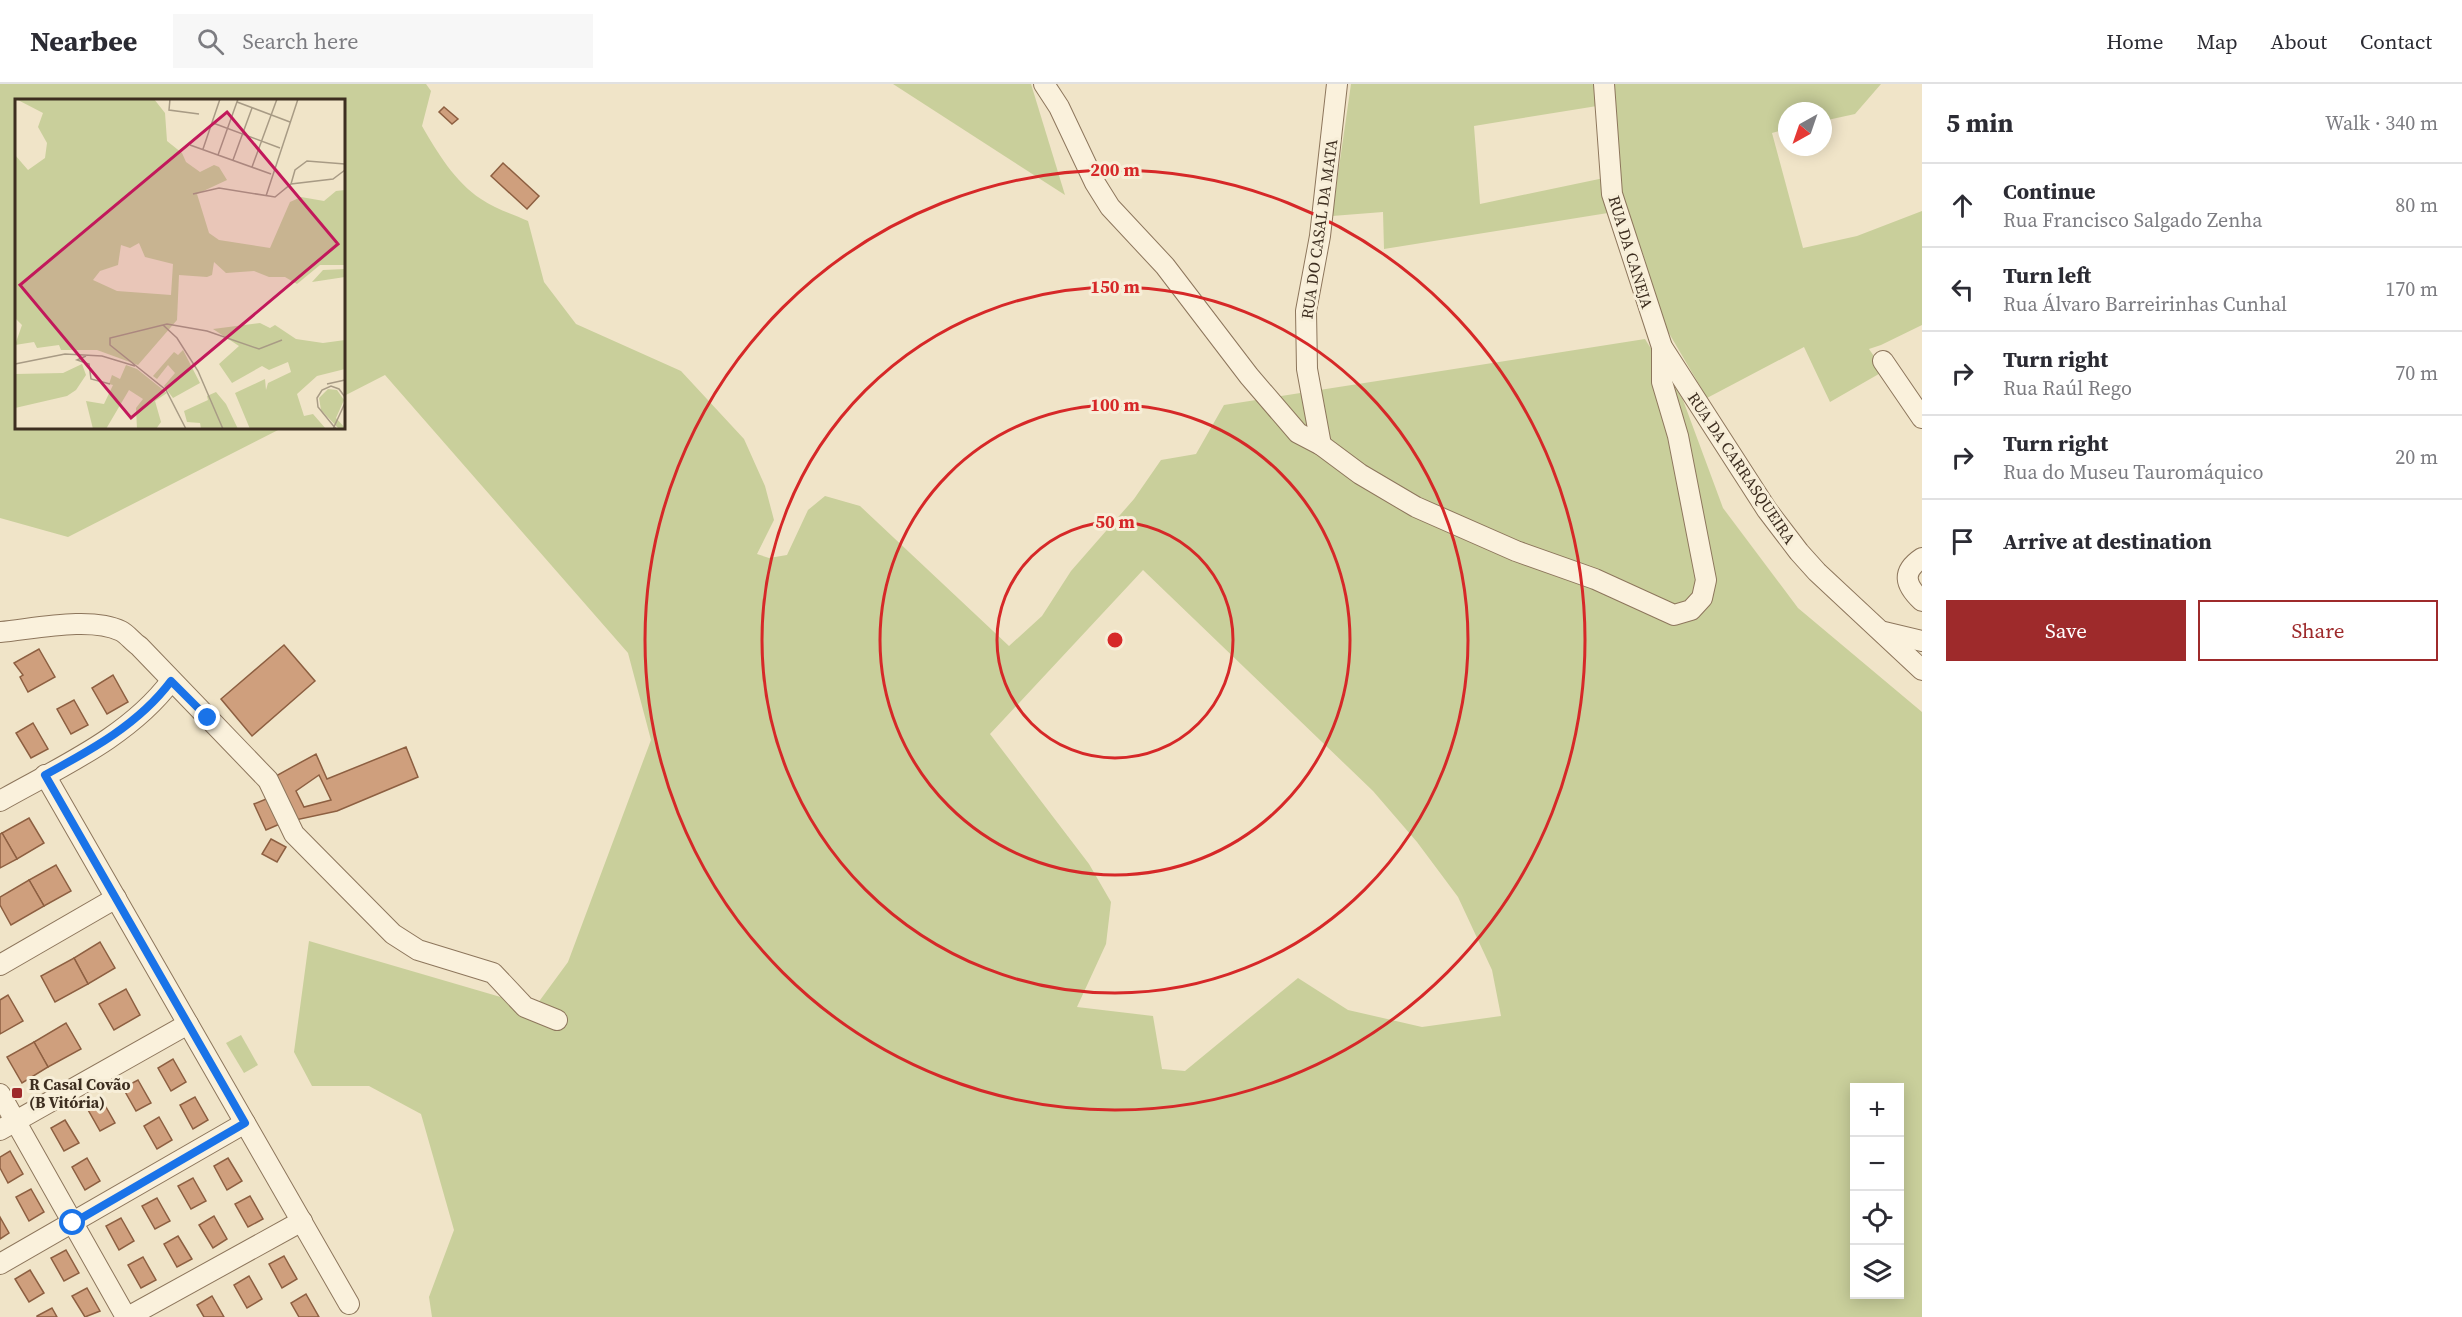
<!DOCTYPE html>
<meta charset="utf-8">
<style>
:root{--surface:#fff;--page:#f7f7f7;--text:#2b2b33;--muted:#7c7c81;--line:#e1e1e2;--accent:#9e2a2b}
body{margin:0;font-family:"Source Serif 4",serif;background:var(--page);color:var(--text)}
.controls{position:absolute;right:18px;bottom:18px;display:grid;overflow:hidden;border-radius:0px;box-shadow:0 3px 15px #0003}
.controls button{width:54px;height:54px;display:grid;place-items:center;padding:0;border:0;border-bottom:2px solid var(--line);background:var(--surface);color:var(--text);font:30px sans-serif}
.compass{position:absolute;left:1778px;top:18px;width:54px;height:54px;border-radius:50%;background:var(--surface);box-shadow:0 3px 15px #0003;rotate:220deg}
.stop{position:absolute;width:18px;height:18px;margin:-14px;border:4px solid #1a73e8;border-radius:50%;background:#fff}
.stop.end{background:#1a73e8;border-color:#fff;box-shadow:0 2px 6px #0008}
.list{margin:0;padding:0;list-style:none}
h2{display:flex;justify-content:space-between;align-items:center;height:78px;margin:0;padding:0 24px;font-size:26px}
h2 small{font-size:20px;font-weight:400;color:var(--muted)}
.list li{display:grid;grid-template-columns:39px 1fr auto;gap:18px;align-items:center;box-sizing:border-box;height:84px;padding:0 24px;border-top:2px solid var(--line)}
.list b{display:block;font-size:22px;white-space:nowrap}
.list p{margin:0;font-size:20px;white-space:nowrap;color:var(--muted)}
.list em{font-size:20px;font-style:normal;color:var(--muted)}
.actions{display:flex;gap:12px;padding:18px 24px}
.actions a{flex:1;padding:14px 0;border:2px solid var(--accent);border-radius:0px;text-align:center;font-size:21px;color:var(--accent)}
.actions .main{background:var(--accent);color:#fff}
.icon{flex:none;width:33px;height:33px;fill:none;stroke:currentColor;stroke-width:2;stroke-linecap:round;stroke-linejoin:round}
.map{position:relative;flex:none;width:1922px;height:1233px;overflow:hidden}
header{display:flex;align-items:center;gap:36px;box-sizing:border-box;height:84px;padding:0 30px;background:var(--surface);border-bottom:2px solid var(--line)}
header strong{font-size:28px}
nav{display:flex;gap:33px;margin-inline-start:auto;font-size:21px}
.search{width:420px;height:54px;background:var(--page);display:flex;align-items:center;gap:15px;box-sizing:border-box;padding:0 21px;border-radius:0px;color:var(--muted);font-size:22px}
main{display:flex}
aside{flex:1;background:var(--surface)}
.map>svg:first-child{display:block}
</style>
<header>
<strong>Nearbee</strong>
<div class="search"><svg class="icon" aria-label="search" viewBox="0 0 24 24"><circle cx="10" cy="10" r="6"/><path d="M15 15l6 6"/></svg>Search here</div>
<nav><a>Home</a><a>Map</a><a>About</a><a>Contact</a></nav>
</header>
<main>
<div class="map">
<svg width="1922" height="1233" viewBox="0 0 1922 1233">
<rect width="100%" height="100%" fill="#f0e4c8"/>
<g fill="#c9cf9b" fill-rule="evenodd">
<path d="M0 0H426L431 7 422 42C437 68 455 98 481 115 495 125 513 130 528 137L544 198 576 240 681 287 744 355 765 402 774 436 757 470 769 474 787 471 808 426 825 412 860 422 1009 562 1042 532 1071 487 1134 415 1161 376 1196 370 1224 321 1645 255 1683 316 1723 424 1798 524 1922 628V1233H432L429 1213 454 1146 421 1030 369 1002H312L294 968 309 857 535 923 568 878 651 656 628 569 385 291 344 312V16H16V344H282L68 453 0 434ZM1143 486 1373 707 1417 758 1458 813 1492 886 1501 932 1422 943 1348 926 1298 894 1185 987 1162 985 1153 932 1077 923 1106 860 1111 818 1089 780 990 650ZM1854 1004H1900V1210H1854Z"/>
<path d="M893 0H1031L1065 111Z"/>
<path d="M1351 0H1598L1597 22 1474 42 1480 120 1604 94 1614 128 1384 165 1383 128 1332 132Z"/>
<path d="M1611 0H1881L1855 30 1823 37V27H1787V45L1772 49 1803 164 1857 152 1922 127V241L1881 261 1869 265 1884 287 1830 318 1804 263 1707 314 1663 239 1643 170 1626 130 1618 95Z"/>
<path d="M241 951 258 981 244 989 226 959Z"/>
</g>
<g fill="#cf9f7d" stroke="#8d5f41" stroke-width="1.5" fill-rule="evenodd">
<path d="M444 23 458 35 452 40 439 28Z"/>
<path d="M503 79 539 112 527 125 491 92Z"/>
<path d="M284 561 315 597 252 652 221 615Z"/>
<path d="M39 565 55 593 28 608 20 593 23 591 14 579Z"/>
<path d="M113 591 128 618 107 630 92 604Z"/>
<path d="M74 616 88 641 71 650 57 625Z"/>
<path d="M33 639 48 665 31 674 16 649Z"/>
<path d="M406 663 418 693 337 727 291 737 274 693 316 670 327 695ZM319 691 331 716 304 723 296 707Z"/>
<path d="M271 713 282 739 266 746 254 720Z"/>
<path d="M29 734 44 759 17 775 2 749Z"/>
<path d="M2 749 17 775 0 784V750Z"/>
<path d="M271 755 286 763 277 778 262 770Z"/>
<path d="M56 781 71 807 44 822 29 796Z"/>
<path d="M29 796 44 822 11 841 0 821V813Z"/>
<path d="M100 858 115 884 88 900 74 874Z"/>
<path d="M74 874 88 900 55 918 41 892Z"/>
<path d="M126 905 140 931 114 946 99 920Z"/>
<path d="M8 911 23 937 0 950V916Z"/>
<path d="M66 939 81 965 48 983 34 958Z"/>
<path d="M34 958 48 983 22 999 7 973Z"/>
<path d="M173 975 186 998 171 1007 158 984Z"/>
<path d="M138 996 151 1019 136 1027 123 1004Z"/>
<path d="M195 1013 208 1036 193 1045 180 1021Z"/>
<path d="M102 1016 115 1039 100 1047 87 1024Z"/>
<path d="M159 1033 172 1056 157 1065 144 1042Z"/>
<path d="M65 1036 79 1059 64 1067 51 1044Z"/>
<path d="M10 1067 23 1090 8 1099 0 1084V1073Z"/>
<path d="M87 1074 100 1097 85 1106 72 1083Z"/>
<path d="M228 1074 242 1097 227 1106 214 1082Z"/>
<path d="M193 1094 206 1117 191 1125 178 1102Z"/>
<path d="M31 1105 44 1128 29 1137 16 1113Z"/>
<path d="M250 1112 263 1135 248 1143 235 1120Z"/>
<path d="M157 1114 170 1137 155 1145 142 1122Z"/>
<path d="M214 1132 227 1155 213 1164 199 1141Z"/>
<path d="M0 1133 9 1149 0 1155Z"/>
<path d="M121 1134 134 1157 119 1166 106 1142Z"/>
<path d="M178 1152 192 1175 177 1183 164 1160Z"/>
<path d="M66 1166 79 1189 64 1197 51 1174Z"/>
<path d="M284 1172 297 1195 282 1204 269 1180Z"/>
<path d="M143 1173 156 1196 141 1204 128 1181Z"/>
<path d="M30 1186 44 1209 29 1218 15 1195Z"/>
<path d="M249 1192 262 1215 247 1224 234 1201Z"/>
<path d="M87 1204 100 1227 85 1233 72 1212Z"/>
<path d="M306 1210 319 1233H299L291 1219Z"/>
<path d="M212 1212 224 1233H204L197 1221Z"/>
<path d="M52 1224 57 1233H37V1232Z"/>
</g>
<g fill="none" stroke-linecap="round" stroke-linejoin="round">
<g stroke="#8d765c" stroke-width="22">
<g id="minor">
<path d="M1044 0 1059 23 1095 99 1110 123 1165 182 1249 292 1298 349 1321 361 1360 390 1416 423 1516 467 1595 495 1674 531 1691 526 1702 514 1706 496 1678 352 1662 298V263"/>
<path d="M1604 0 1612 110 1662 263 1767 426 1799 468 1817 488 1922 586"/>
<path d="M1883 277 1922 334"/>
<path d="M1321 361 1307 285 1306 227 1320 152 1337 0"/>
<path d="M1922 474C1901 488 1905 501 1922 517"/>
<path d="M0 548C33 545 91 532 121 547 127 550 133 558 139 562L268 696 294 750 393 850 418 866 493 889 525 923 557 936"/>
<path d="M1884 548 1922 557"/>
<path d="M45 691 349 1220"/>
<path d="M0 717C60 683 129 653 171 597"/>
<path d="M0 881 116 814"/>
<path d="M0 1010 126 1233"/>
<path d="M0 1046 188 940"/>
<path d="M0 1180 245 1039"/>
<path d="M128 1233 302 1137"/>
</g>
</g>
<use href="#minor" stroke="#faf1dc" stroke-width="20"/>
</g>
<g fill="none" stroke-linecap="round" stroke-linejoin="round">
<path stroke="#1a73e8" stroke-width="8" d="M73 1139 245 1039 45 691C91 666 139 640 171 597L208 634"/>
</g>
<g fill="none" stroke="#d62828" stroke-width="3">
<circle cx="1115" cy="556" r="118"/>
<circle cx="1115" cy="556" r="235"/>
<circle cx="1115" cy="556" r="353"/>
<circle cx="1115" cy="556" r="470"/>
</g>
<rect fill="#9e2a2b" stroke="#f7eed8" stroke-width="2" x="11" y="1003" width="12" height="12" rx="3"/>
<g text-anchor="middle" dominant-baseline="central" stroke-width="6" stroke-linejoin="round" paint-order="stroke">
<g font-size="16" fill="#3d2e20" stroke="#f7eed8">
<text transform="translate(1319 145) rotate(-82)">RUA DO CASAL DA MATA</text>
<text transform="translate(1631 168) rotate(73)">RUA DA CANEJA</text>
<text transform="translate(1742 384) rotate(56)">RUA DA CARRASQUEIRA</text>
</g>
<g font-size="16" font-weight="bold" fill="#3d2e20" stroke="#f7eed8" text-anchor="start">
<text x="29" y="1000">R Casal Covão<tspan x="29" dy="18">(B Vitória)</tspan></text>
</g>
</g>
<g transform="translate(15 15)">
<rect width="330" height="330" fill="#f0e4c8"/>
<path d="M1 0H139L150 14 152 42 167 54 171 63 185 73 199 66 204 68 212 81 182 95 194 134 204 141 255 149 275 103 286 98 309 102 321 92 330 91V166H305L282 185 270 178H254L239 172 211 174 199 163 197 176 192 178 164 176 162 221 123 266 82 251H46L44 246 22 249 19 243 0 246 7 226 0 219V56L13 71 30 59 32 44 23 28 28 14ZM124 144 130 158 158 165 156 196 102 192 78 181 85 172 103 166 106 146 115 149ZM330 170V178L297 183 308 171ZM245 224 255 229 260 226 281 240 308 244 330 241V270L302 277 282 295 289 317 298 315 311 330H235L220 294 250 280 251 291 253 284 276 273 273 263 254 271 247 267 217 284 204 265 224 247 198 230ZM168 251 185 284 158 299 149 287 160 274 153 266 142 280 138 277 159 253 163 256ZM67 265 71 276 61 291 52 297 0 309V275L48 274ZM111 266 122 270 152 294 140 302 146 323 141 330H122L121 309 128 300 114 291 91 330H78L71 302 89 305 98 286 94 285 97 276 105 280ZM313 290 322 291 329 301 321 319 330 329 324 330 306 311 304 299ZM201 293 211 305 223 330H186L185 324 172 323 169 312 193 301 192 297Z" fill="#c9cf9b" fill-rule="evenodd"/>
<path fill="none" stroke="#a89b85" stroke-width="1.5" d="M155 0 154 11 184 15M222 3 275 23M198 24 265 49M175 46 256 75M188 50 205 0M203 56 223 0M218 61 237 9M237 68 262 0M276 85 280 71 292 62 330 65M178 95 204 89 260 98 276 85 318 80 330 71M251 97 283 0M148 226 162 239 183 272 208 330M71 257 62 261 74 265 76 280 95 285M0 265 50 255 87 257 120 267M312 285 330 281M171 330 151 291 95 246V239L152 225 192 232 244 250 267 241M318 330 330 304M321 330 303 308 302 299 307 291 316 287 324 290 330 298"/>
<path fill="#c2185b" fill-opacity="0.15" stroke="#c2185b" stroke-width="3" d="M212 13 323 145 116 319 5 186Z"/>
<rect width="330" height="330" fill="none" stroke="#3d2e20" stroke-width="3"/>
</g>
<circle cx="1115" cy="556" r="9" fill="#d62828" stroke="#f7eed8" stroke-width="3"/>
<g font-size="18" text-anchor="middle" font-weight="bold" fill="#d62828" stroke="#f7eed8" stroke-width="6" stroke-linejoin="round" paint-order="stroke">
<text x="1115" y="92">200 m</text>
<text x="1115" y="209">150 m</text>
<text x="1115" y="327">100 m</text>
<text x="1115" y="444">50 m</text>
</g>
</svg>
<div class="controls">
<button>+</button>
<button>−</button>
<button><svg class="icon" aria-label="locate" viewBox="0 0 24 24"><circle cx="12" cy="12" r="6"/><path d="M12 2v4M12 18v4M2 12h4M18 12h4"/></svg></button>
<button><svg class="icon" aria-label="layers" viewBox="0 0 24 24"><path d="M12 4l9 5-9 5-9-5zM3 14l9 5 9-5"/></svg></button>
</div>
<svg class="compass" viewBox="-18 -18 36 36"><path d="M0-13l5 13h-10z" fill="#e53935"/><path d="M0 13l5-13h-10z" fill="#7c7c81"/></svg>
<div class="stop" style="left:73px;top:1139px"></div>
<div class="stop end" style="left:208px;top:634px"></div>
</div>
<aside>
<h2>5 min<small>Walk · 340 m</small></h2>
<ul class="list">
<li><svg class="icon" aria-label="ahead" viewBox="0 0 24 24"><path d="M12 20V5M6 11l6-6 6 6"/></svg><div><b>Continue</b><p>Rua Francisco Salgado Zenha</p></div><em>80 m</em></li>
<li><svg class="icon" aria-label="left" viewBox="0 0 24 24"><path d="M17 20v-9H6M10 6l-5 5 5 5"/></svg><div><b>Turn left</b><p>Rua Álvaro Barreirinhas Cunhal</p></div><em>170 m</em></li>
<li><svg class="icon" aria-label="right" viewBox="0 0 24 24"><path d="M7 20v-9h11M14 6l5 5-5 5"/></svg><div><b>Turn right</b><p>Rua Raúl Rego</p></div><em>70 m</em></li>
<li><svg class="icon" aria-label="right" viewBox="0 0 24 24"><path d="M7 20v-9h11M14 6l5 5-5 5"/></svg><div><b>Turn right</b><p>Rua do Museu Tauromáquico</p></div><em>20 m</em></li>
<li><svg class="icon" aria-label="arrive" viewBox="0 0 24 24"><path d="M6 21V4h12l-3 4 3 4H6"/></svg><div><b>Arrive at destination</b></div></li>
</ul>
<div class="actions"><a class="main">Save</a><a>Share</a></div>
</aside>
</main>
